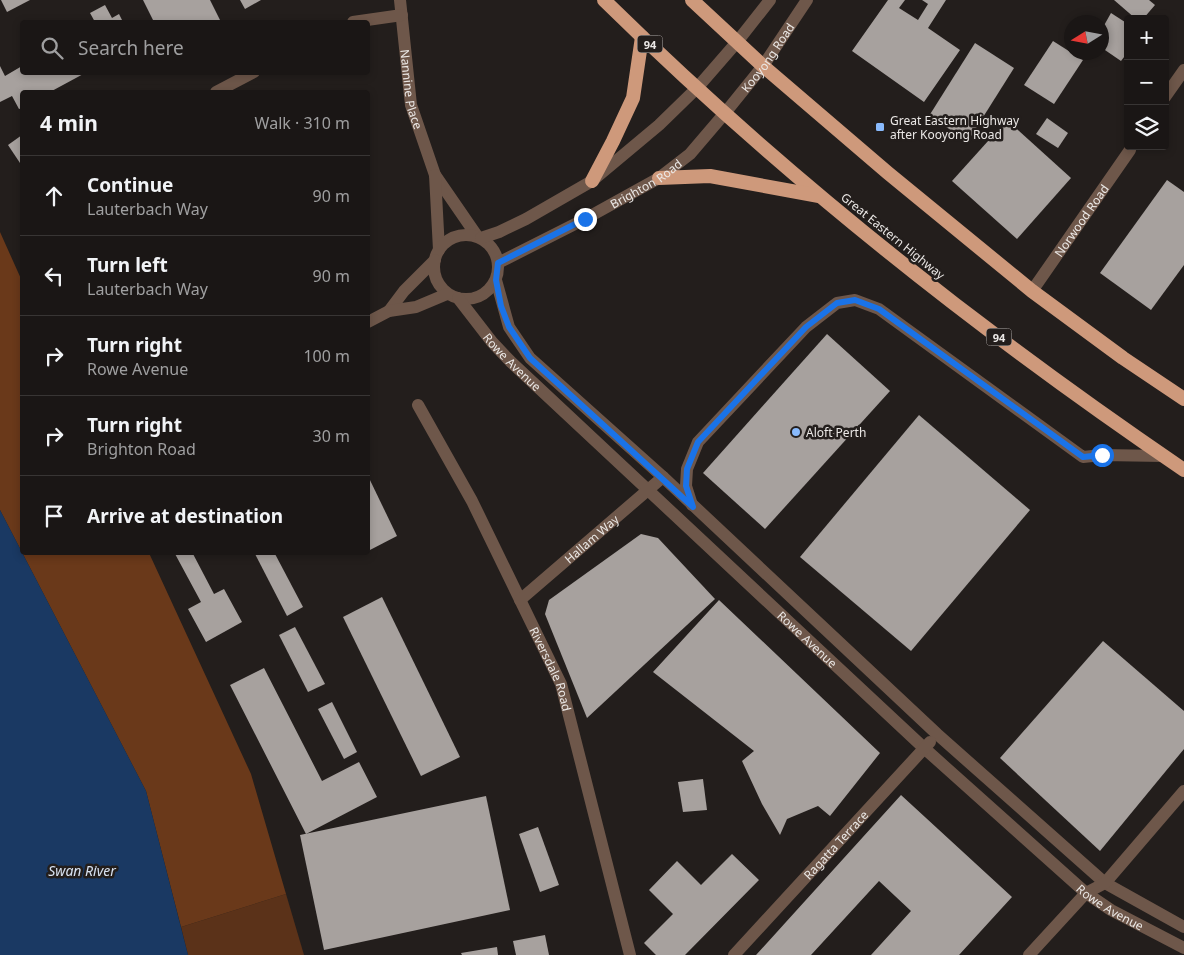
<!DOCTYPE html>
<meta charset="utf-8">
<style>
:root{--surface:#1a1615;--page:#231f1e;--text:#f1f3f6;--muted:#9f9fa0;--line:#383534}
body{margin:0;font-family:"Noto Sans",sans-serif;background:var(--page);color:var(--text)}
.controls{position:absolute;right:15px;top:15px;display:grid;overflow:hidden;border-radius:5px;box-shadow:0 2px 8px #0003}
.controls button{width:45px;height:45px;display:grid;place-items:center;padding:0;border:0;border-bottom:1px solid var(--line);background:var(--surface);color:var(--text);font:25px sans-serif}
.compass{position:absolute;left:1064px;top:15px;width:45px;height:45px;border-radius:50%;background:var(--surface);box-shadow:0 2px 8px #0003;rotate:259deg}
.stop{position:absolute;width:15px;height:15px;margin:-11px;border:4px solid #1a73e8;border-radius:50%;background:#fff}
.stop.end{background:#1a73e8;border-color:#fff;box-shadow:0 1px 5px #0008}
.list{margin:0;padding:0;list-style:none}
h2{display:flex;justify-content:space-between;align-items:center;height:65px;margin:0;padding:0 20px;font-size:21px}
h2 small{font-size:16px;font-weight:400;color:var(--muted)}
.list li{display:grid;grid-template-columns:32px 1fr auto;gap:15px;align-items:center;box-sizing:border-box;height:80px;padding:0 20px;border-top:1px solid var(--line)}
.list b{display:block;font-size:19px;white-space:nowrap}
.list p{margin:0;font-size:16px;white-space:nowrap;color:var(--muted)}
.list em{font-size:16px;font-style:normal;color:var(--muted)}
.icon{flex:none;width:28px;height:28px;fill:none;stroke:currentColor;stroke-width:2;stroke-linecap:round;stroke-linejoin:round}
.map{position:relative;flex:none;width:1184px;height:955px;overflow:hidden}
.search{position:absolute;background:var(--surface);box-shadow:0 2px 8px #0003;left:20px;top:20px;width:350px;height:55px;display:flex;align-items:center;gap:12px;box-sizing:border-box;padding:0 18px;border-radius:5px;color:var(--muted);font-size:19px}
.panel{position:absolute;background:var(--surface);box-shadow:0 2px 8px #0003;left:20px;top:90px;width:350px;height:465px;border-radius:5px}
.map>svg:first-child{display:block}
</style>
<div class="map">
<svg width="1184" height="955" viewBox="0 0 1184 955">
<rect width="100%" height="100%" fill="#231e1c"/>
<path fill="#5b3219" d="M286 894 304 955H188L181 927Z"/>
<path fill="#6a391a" d="M0 232 22 281V552L149 553 251 774 286 894 181 927 146 791 0 510Z"/>
<path fill="#1a3963" d="M0 510 146 791 188 955H0Z"/>
<g fill="#a7a19e">
<path d="M1 0H30L7 12Z"/>
<path d="M143 0H210L221 22H154Z"/>
<path d="M240 0H261L245 9Z"/>
<path d="M888 0H905L899 8 918 20 928 4 922 0H946L928 28 960 50 924 102 852 51Z"/>
<path d="M1114 0H1149L1155 5 1143 19H1136Z"/>
<path d="M105 5 112 18 119 14 123 22H95L90 13Z"/>
<path d="M1111 13 1128 24V52L1121 61 1102 48V29Z"/>
<path d="M1053 41 1083 60 1054 104 1024 85Z"/>
<path d="M975 43 1014 68 968 141 929 116Z"/>
<path d="M0 66 5 76 22 66V72H87L50 92H22V108L19 109 12 96 0 102Z"/>
<path d="M1047 118 1068 133 1058 148 1036 134Z"/>
<path d="M1007 120 1071 178 1017 239 952 181Z"/>
<path d="M22 135V166L8 145Z"/>
<path d="M1167 180 1184 192V265L1151 310 1100 273Z"/>
<path d="M827 334 890 391 765 529 703 473Z"/>
<path d="M919 415 1030 510 911 651 800 557Z"/>
<path d="M368 476 397 536 368 551Z"/>
<path d="M641 534 658 538 715 599 587 718 545 614 549 600Z"/>
<path d="M174 552H192L214 594 224 589 242 622 206 642 188 609 201 602Z"/>
<path d="M254 552H274L303 607 287 616Z"/>
<path d="M382 597 460 757 421 776 343 617Z"/>
<path d="M719 600 880 753 830 816 818 806 787 819 780 835 762 804 742 761 754 751 653 672Z"/>
<path d="M295 627 325 684 308 692 279 635Z"/>
<path d="M1103 641 1184 711V749L1100 851 1000 758Z"/>
<path d="M264 668 322 781 359 762 377 797 306 834 230 685Z"/>
<path d="M332 702 357 752 344 759 318 709Z"/>
<path d="M703 779 707 810 683 812 678 782Z"/>
<path d="M901 795 1012 897 959 955H871L911 911 879 881 811 955H756Z"/>
<path d="M486 796 510 910 324 950 300 835Z"/>
<path d="M538 827 559 885 540 892 519 834Z"/>
<path d="M732 854 759 880 685 955H656L644 943 673 914 649 890 677 861 701 885Z"/>
<path d="M545 935 549 955H516L513 941Z"/>
<path d="M497 947 498 955H462L461 953Z"/>
</g>
<g fill="none" stroke-linecap="round" stroke-linejoin="round">
<g stroke="#6e574a" stroke-width="12">
<path id="s1" d="M400 0 411 105 435 175 477 236"/>
<path d="M353 22 402 15"/>
<path d="M216 92 254 72"/>
<path d="M1165 97 1184 70"/>
<path d="M435 175 439 250"/>
<circle cx="466" cy="267" r="32"/>
<path d="M481 238 499 232 526 219 592 181 659 125 697 88"/>
<path id="s2" d="M498 263 585 219 659 178 690 154 725 113"/>
<path d="M496 280 509 327 530 358 663 477 937 734 1105 883 1184 927"/>
<path id="s3" d="M1032 291 1130 150"/>
<path id="s4" d="M458 298 492 342 511 362 924 748 1086 893 1111 910 1184 948"/>
<path d="M389 311 404 291 435 260"/>
<path d="M368 322 389 311 416 307 447 294"/>
<path id="s5" d="M418 405 472 501 561 684 630 955"/>
<path d="M692 505 686 486 687 469 698 442 806 327 837 303 855 300 879 309 1083 457 1102 455 1164 456"/>
<path id="s6" d="M520 600 663 477"/>
<path id="s7" d="M734 955 930 742"/>
<path d="M1029 955 1086 893 1105 883 1184 791"/>
</g>
<g stroke="#6e574a" stroke-width="12">
<path d="M697 88 737 42 770 0"/>
<path id="s8" d="M725 113 763 66 807 0"/>
</g>
<g stroke="#ce997b" stroke-width="14">
<path d="M604 0C782 175 978 330 1184 470"/>
<path d="M692 0 763 66 888 173 1032 291 1123 358 1184 399"/>
<path d="M659 178 710 176 819 196"/>
<path d="M592 181 613 141 633 98 642 37"/>
</g>
</g>
<g fill="none" stroke-linecap="round" stroke-linejoin="round">
<path stroke="#1a73e8" stroke-width="6" d="M585 219 498 263 496 280 501 306 509 327 530 358 693 507 686 486 687 469 698 442 806 327 837 303 855 300 879 309 1083 457 1102 455"/>
</g>
<g fill="#89bafc" stroke="#231e1c" stroke-width="2">
<rect x="875" y="122" width="10" height="10" rx="2.5"/>
<circle cx="796" cy="432" r="5"/>
</g>
<g text-anchor="middle" dominant-baseline="central" stroke-width="5" stroke-linejoin="round" paint-order="stroke">
<g fill="#231e1c" stroke="#afaba9" stroke-width="1">
<rect x="637.5" y="35.5" width="25" height="17" rx="4"/>
<rect x="986.5" y="328.5" width="25" height="17" rx="4"/>
</g>
<g font-size="11" font-weight="bold" fill="#ebe8e6">
<text x="650" y="44">94</text>
<text x="999" y="337">94</text>
</g>
<g font-size="12" fill="#ebe8e6" stroke="#231e1c">
<text stroke="none"><textPath href="#s8" startOffset="70">Kooyong Road</textPath></text>
<text stroke="none"><textPath href="#s1" startOffset="90">Nannine Place</textPath></text>
<text stroke="none"><textPath href="#s2" startOffset="168">Brighton Road</textPath></text>
<text stroke="none"><textPath href="#s3" startOffset="86">Norwood Road</textPath></text>
<text transform="translate(893 236) rotate(39)">Great Eastern Highway</text>
<text stroke="none"><textPath href="#s4" startOffset="84">Rowe Avenue</textPath></text>
<text stroke="none"><textPath href="#s6" startOffset="94">Hallam Way</textPath></text>
<text stroke="none"><textPath href="#s4" startOffset="489">Rowe Avenue</textPath></text>
<text stroke="none"><textPath href="#s5" startOffset="296">Riversdale Road</textPath></text>
<text stroke="none"><textPath href="#s7" startOffset="150">Ragatta Terrace</textPath></text>
<text stroke="none"><textPath href="#s4" startOffset="894">Rowe Avenue</textPath></text>
</g>
<g font-size="12" fill="#ebe8e6" stroke="#231e1c" text-anchor="start">
<text x="890" y="120">Great Eastern Highway<tspan x="890" dy="14">after Kooyong Road</tspan></text>
<text x="806" y="432">Aloft Perth</text>
</g>
<g font-size="14" font-style="italic" fill="#d8e2f1" stroke="#231e1c">
<text x="82" y="870">Swan River</text>
</g>
</g>
</svg>
<div class="controls">
<button>+</button>
<button>−</button>
<button><svg class="icon" aria-label="layers" viewBox="0 0 24 24"><path d="M12 4l9 5-9 5-9-5zM3 14l9 5 9-5"/></svg></button>
</div>
<svg class="compass" viewBox="-18 -18 36 36"><path d="M0-13l5 13h-10z" fill="#e53935"/><path d="M0 13l5-13h-10z" fill="#9f9fa0"/></svg>
<div class="stop" style="left:1102px;top:455px"></div>
<div class="stop end" style="left:585px;top:219px"></div>
<div class="search"><svg class="icon" aria-label="search" viewBox="0 0 24 24"><circle cx="10" cy="10" r="6"/><path d="M15 15l6 6"/></svg>Search here</div>
<section class="panel">
<h2>4 min<small>Walk · 310 m</small></h2>
<ul class="list">
<li><svg class="icon" aria-label="ahead" viewBox="0 0 24 24"><path d="M12 20V5M6 11l6-6 6 6"/></svg><div><b>Continue</b><p>Lauterbach Way</p></div><em>90 m</em></li>
<li><svg class="icon" aria-label="left" viewBox="0 0 24 24"><path d="M17 20v-9H6M10 6l-5 5 5 5"/></svg><div><b>Turn left</b><p>Lauterbach Way</p></div><em>90 m</em></li>
<li><svg class="icon" aria-label="right" viewBox="0 0 24 24"><path d="M7 20v-9h11M14 6l5 5-5 5"/></svg><div><b>Turn right</b><p>Rowe Avenue</p></div><em>100 m</em></li>
<li><svg class="icon" aria-label="right" viewBox="0 0 24 24"><path d="M7 20v-9h11M14 6l5 5-5 5"/></svg><div><b>Turn right</b><p>Brighton Road</p></div><em>30 m</em></li>
<li><svg class="icon" aria-label="arrive" viewBox="0 0 24 24"><path d="M6 21V4h12l-3 4 3 4H6"/></svg><div><b>Arrive at destination</b></div></li>
</ul>
</section>
</div>
